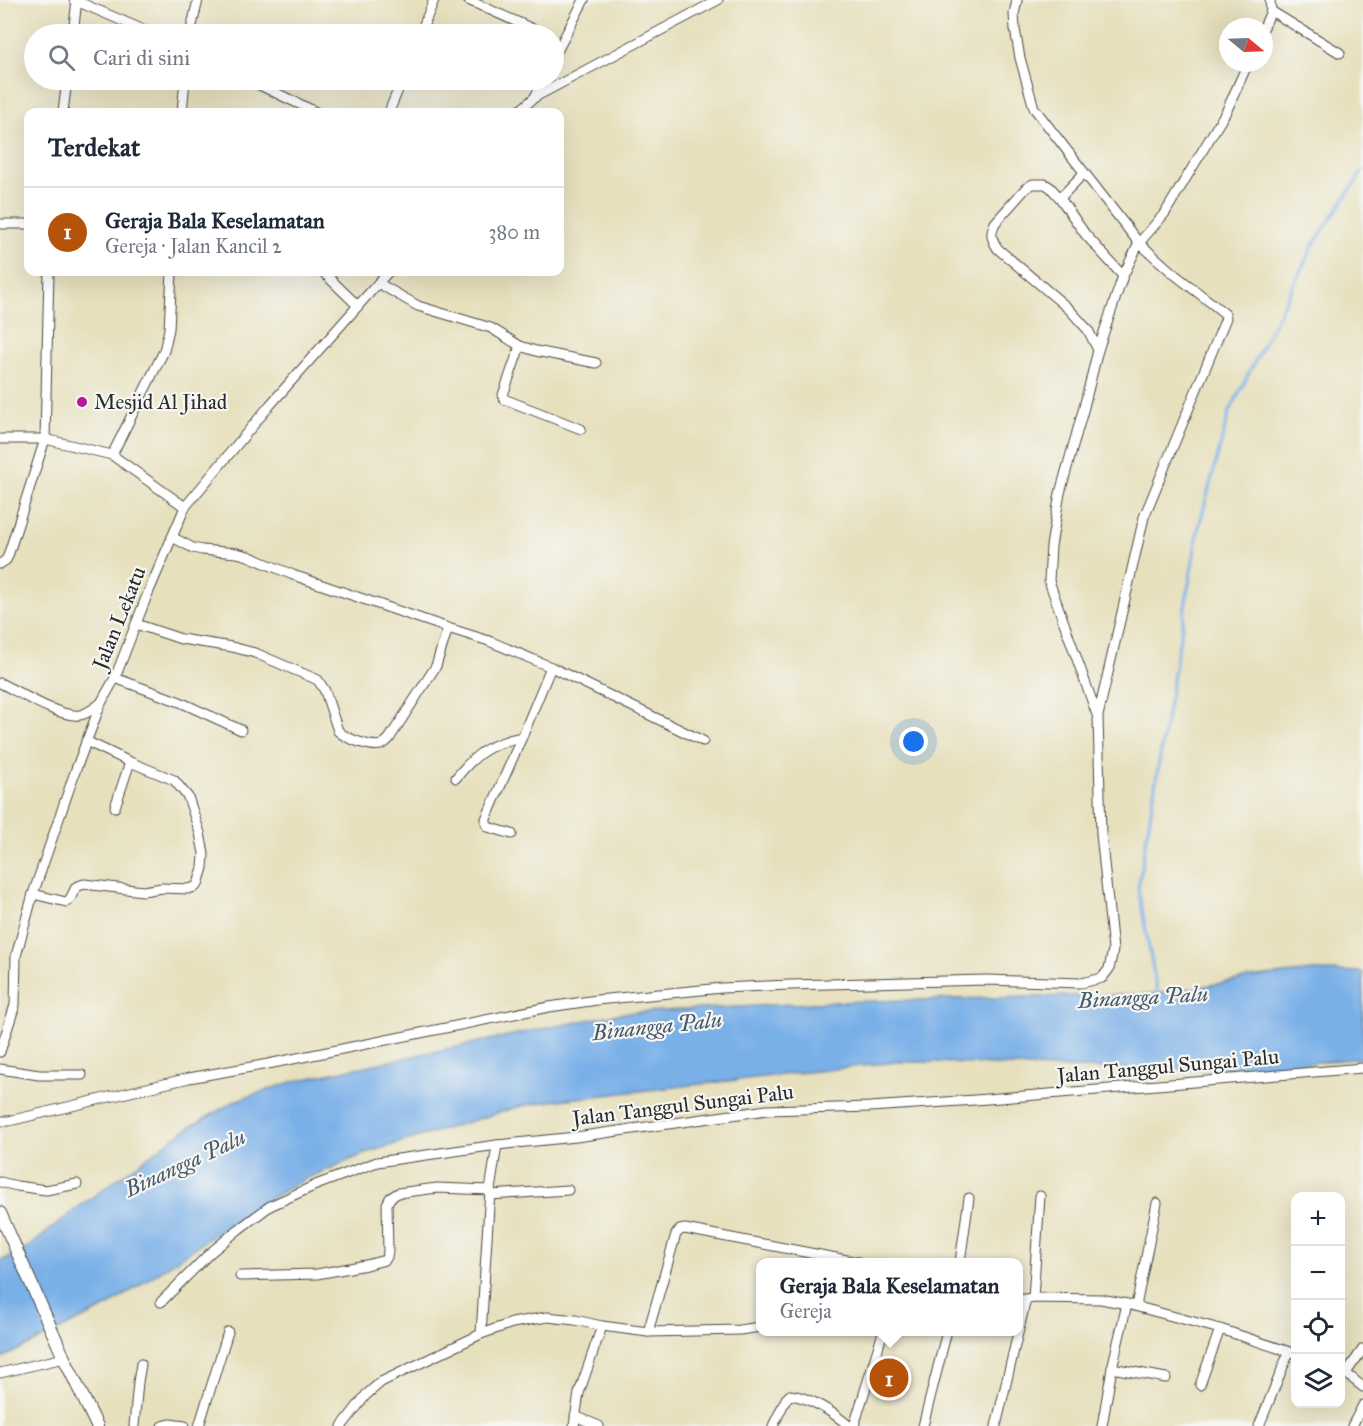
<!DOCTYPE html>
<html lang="id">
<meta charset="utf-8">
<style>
:root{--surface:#fff;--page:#f6f6f7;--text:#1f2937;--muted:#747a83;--line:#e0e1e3;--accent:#b45309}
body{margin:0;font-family:"IM FELL Great Primer",serif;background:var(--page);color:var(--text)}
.controls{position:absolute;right:18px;bottom:18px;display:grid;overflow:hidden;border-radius:12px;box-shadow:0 6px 24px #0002}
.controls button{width:54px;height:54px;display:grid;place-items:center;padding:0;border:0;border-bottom:2px solid var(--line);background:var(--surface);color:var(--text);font:30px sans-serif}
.compass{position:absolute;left:1219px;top:18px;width:54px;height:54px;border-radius:50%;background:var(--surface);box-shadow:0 6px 24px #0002;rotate:109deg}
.you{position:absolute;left:914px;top:742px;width:21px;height:21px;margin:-15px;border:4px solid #fff;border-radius:50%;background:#1a73e8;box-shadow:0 0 0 9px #1a73e833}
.badge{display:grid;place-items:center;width:39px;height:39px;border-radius:50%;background:var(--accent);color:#fff;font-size:20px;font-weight:700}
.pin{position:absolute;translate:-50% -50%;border:3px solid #fff;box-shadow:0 2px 6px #0006}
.popup{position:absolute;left:756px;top:1258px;width:267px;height:78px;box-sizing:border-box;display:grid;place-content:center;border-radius:12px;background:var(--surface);filter:drop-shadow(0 2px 4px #0005);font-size:20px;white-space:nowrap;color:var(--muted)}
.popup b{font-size:22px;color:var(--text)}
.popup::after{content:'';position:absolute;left:50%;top:100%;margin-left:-12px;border:12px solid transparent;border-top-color:var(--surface)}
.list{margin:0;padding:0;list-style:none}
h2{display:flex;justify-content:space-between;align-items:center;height:78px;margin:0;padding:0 24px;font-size:26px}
h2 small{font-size:20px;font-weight:400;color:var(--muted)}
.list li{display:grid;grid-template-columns:39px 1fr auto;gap:18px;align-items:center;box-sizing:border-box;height:90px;padding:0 24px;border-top:2px solid var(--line)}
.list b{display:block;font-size:22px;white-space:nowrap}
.list p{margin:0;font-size:20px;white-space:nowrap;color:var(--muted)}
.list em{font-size:20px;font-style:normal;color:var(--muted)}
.icon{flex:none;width:33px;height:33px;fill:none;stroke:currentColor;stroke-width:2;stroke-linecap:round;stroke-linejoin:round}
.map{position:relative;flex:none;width:1363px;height:1426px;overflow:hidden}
.search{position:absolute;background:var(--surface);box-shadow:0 6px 24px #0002;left:24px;top:24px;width:540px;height:66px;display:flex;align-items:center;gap:15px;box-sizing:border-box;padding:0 21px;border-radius:33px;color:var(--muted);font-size:22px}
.panel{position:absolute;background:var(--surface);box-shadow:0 6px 24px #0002;left:24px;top:108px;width:540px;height:168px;border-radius:12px}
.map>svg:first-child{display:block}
</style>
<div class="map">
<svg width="1363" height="1426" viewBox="0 0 1363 1426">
<rect width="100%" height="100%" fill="#f6f6f2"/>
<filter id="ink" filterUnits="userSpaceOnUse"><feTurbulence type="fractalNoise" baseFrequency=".0167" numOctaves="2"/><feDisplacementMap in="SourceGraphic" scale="12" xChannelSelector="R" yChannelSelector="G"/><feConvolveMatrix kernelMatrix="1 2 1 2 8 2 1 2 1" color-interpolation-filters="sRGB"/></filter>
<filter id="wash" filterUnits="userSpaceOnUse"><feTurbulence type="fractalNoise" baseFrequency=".008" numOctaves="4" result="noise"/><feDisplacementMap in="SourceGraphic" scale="24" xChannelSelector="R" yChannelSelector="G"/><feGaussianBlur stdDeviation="1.35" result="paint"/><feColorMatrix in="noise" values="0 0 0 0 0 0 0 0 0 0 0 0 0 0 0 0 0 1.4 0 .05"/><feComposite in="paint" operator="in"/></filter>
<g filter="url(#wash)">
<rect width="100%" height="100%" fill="#e7e0bd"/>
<path fill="#7ab0e8" stroke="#526e8a" stroke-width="1.5" d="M1313 971 1363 972V1058L1263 1067 1191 1069 1050 1068 937 1062H896L551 1101 521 1106 369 1152 305 1179 257 1206 107 1307 0 1359V1261L21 1252 31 1245 76 1209 185 1130 237 1100 295 1081 527 1032 623 1013 832 1002 1149 994 1188 989 1256 977Z"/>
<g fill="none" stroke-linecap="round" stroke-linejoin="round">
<path stroke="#7ab0e8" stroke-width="3" d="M1158 996 1138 888 1198 530 1229 413 1314 244 1363 171"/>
</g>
</g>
<g filter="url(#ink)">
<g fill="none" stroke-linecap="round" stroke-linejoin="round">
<g stroke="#474641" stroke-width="11">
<g id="minor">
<path d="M74 0 153 34"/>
<path d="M468 0 544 34"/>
<path d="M1271 11 1340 53"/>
<path d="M1264 27 1271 11 1270 0"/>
<path d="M73 34 77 0"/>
<path d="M190 34 198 0"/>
<path d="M420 34 434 0"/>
<path d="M554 57 584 0"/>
<path d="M249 80 316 112"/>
<path d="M535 97 543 80"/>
<path d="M63 112 67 80"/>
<path d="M182 112 185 80"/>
<path d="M389 112 402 80"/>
<path d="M518 112 535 97 718 0"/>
<path d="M1060 198 1084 173"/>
<path d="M0 224H28"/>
<path d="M323 272 358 306"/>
<path d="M378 283 418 306 491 328 520 346 536 351 596 363"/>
<path d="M520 346 503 395 504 399 581 429"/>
<path d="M1098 350 1088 330 1069 309 998 249C991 239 990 233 995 223L1026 188 1033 184H1045L1050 187 1060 198 1085 234 1123 276"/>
<path d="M0 439H45L112 455 185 507"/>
<path d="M112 455 164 351 169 329 172 272"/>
<path d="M0 564 6 560 8 556 45 439 49 272"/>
<path d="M136 624 181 639 232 647 255 653 318 680 325 691 338 731C345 738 371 748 381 745 384 744 387 741 389 739L436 666 448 628 293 575 248 556 237 553 202 550 193 548 172 537"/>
<path d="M448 628 489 641 551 667 703 741"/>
<path d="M115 678 180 702 241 730"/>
<path d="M0 683C19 692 60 718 80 715 88 714 95 707 101 703"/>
<path d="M1097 715 1049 581 1051 546 1060 493 1084 407 1098 350 1123 276 1139 243 1165 213 1227 110 1248 63"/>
<path d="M456 778C476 753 491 743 522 737"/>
<path d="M115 807 130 762"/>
<path d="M512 834 488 827 486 823V819L522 737 551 667"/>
<path d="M33 894 66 902 70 899 76 887 84 884 143 891 162 888 188 889 195 887 198 884 203 868 204 854 200 833 188 797 174 780 130 762 86 741"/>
<path d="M0 1052 15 1005 16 956 33 894 76 769 101 703 115 678 146 598 185 507 270 405 388 272"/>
<path d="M0 1069 39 1075H82"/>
<path d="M0 1121H9L189 1078 268 1064 549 1007 597 1000 722 988 790 985 986 980 1081 983 1102 978 1109 969 1113 950 1101 834 1098 716 1144 517 1226 318 1225 314 1219 309 1174 274 1139 243 1034 108 1020 58 1015 29 1014 14 1017 0"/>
<path d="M0 1182 17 1186 46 1190 77 1184"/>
<path d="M490 1195 568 1190"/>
<path d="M836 1258 858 1262"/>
<path d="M960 1262 969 1198"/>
<path d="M240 1276 317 1274 366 1265 385 1260 387 1257 388 1251 387 1204 390 1198 398 1193 437 1188 490 1190"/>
<path d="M1033 1298 1040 1196"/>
<path d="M1018 1300 1033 1298 1101 1299 1127 1304 1220 1329 1296 1354"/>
<path d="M161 1302 210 1253 239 1229 270 1206 316 1185 377 1162 497 1145 576 1137 767 1110 870 1107 975 1100 1363 1068"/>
<path d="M1136 1306 1157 1203"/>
<path d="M648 1332 676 1234 680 1230 685 1229 836 1258 835 1262"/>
<path d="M481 1334 490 1190 497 1145"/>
<path d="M1112 1368 1166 1378"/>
<path d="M1343 1371 1363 1387"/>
<path d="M0 1373 64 1358"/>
<path d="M1346 1373 1363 1349"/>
<path d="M1200 1385 1220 1329"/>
<path d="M575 1416 599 1426"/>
<path d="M134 1426 138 1382 141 1364"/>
<path d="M162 1426 170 1424 185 1426"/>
<path d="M199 1426 228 1332"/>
<path d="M342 1426 366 1395 381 1382 481 1334 512 1323 547 1317 575 1320 602 1326 648 1332 740 1330 760 1327"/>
<path d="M574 1426 579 1393 602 1326"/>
<path d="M773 1426 786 1399 790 1395C810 1397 834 1413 849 1426"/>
<path d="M854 1426 883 1332"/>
<path d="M923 1426 946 1335"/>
<path d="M996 1426 1026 1299"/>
<path d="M1102 1426 1112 1368 1127 1304"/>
<path d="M1259 1426 1289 1352"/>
<path d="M1352 1426 1363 1405"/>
</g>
</g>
<g stroke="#474641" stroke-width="14">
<path id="secondary" d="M0 1213 64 1358 97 1426"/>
</g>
<use href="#minor" stroke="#fff" stroke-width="9"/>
<use href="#secondary" stroke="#fff" stroke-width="12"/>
</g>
</g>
<circle fill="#b5179e" stroke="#f6f6f2" stroke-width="2" cx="82" cy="402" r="6"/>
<g text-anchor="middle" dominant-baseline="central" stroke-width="4.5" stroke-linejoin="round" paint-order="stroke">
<g font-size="21" fill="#2b2b2b" stroke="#f6f6f2" text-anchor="start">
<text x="94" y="402">Mesjid Al Jihad</text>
</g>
<g font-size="21" fill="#2b2b2b" stroke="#f6f6f2">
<text transform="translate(119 618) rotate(-68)">Jalan Lekatu</text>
<text transform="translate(1168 1066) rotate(-5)">Jalan Tanggul Sungai Palu</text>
<text transform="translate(683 1105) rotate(-7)">Jalan Tanggul Sungai Palu</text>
</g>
<g font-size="22" font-style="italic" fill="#475a6d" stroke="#f6f6f2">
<text transform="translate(1143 997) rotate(-3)">Binangga Palu</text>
<text transform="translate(657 1026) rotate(-6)">Binangga Palu</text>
<text transform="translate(185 1163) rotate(-25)">Binangga Palu</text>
</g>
</g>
</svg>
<div class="controls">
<button>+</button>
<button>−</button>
<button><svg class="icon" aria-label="locate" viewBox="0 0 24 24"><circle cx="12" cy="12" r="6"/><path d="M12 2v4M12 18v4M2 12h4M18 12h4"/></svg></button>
<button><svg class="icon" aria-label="layers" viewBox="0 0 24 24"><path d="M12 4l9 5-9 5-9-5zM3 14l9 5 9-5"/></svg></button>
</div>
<svg class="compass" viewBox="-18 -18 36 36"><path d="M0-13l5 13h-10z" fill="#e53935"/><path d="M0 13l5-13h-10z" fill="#747a83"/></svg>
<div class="you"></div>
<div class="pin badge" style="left:889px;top:1378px">1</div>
<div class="popup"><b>Geraja Bala Keselamatan</b>Gereja</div>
<div class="search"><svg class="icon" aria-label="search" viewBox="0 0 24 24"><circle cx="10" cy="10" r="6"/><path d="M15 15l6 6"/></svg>Cari di sini</div>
<section class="panel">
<h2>Terdekat<small></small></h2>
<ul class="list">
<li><span class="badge">1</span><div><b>Geraja Bala Keselamatan</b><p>Gereja · Jalan Kancil 2</p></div><em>380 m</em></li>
</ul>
</section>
</div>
